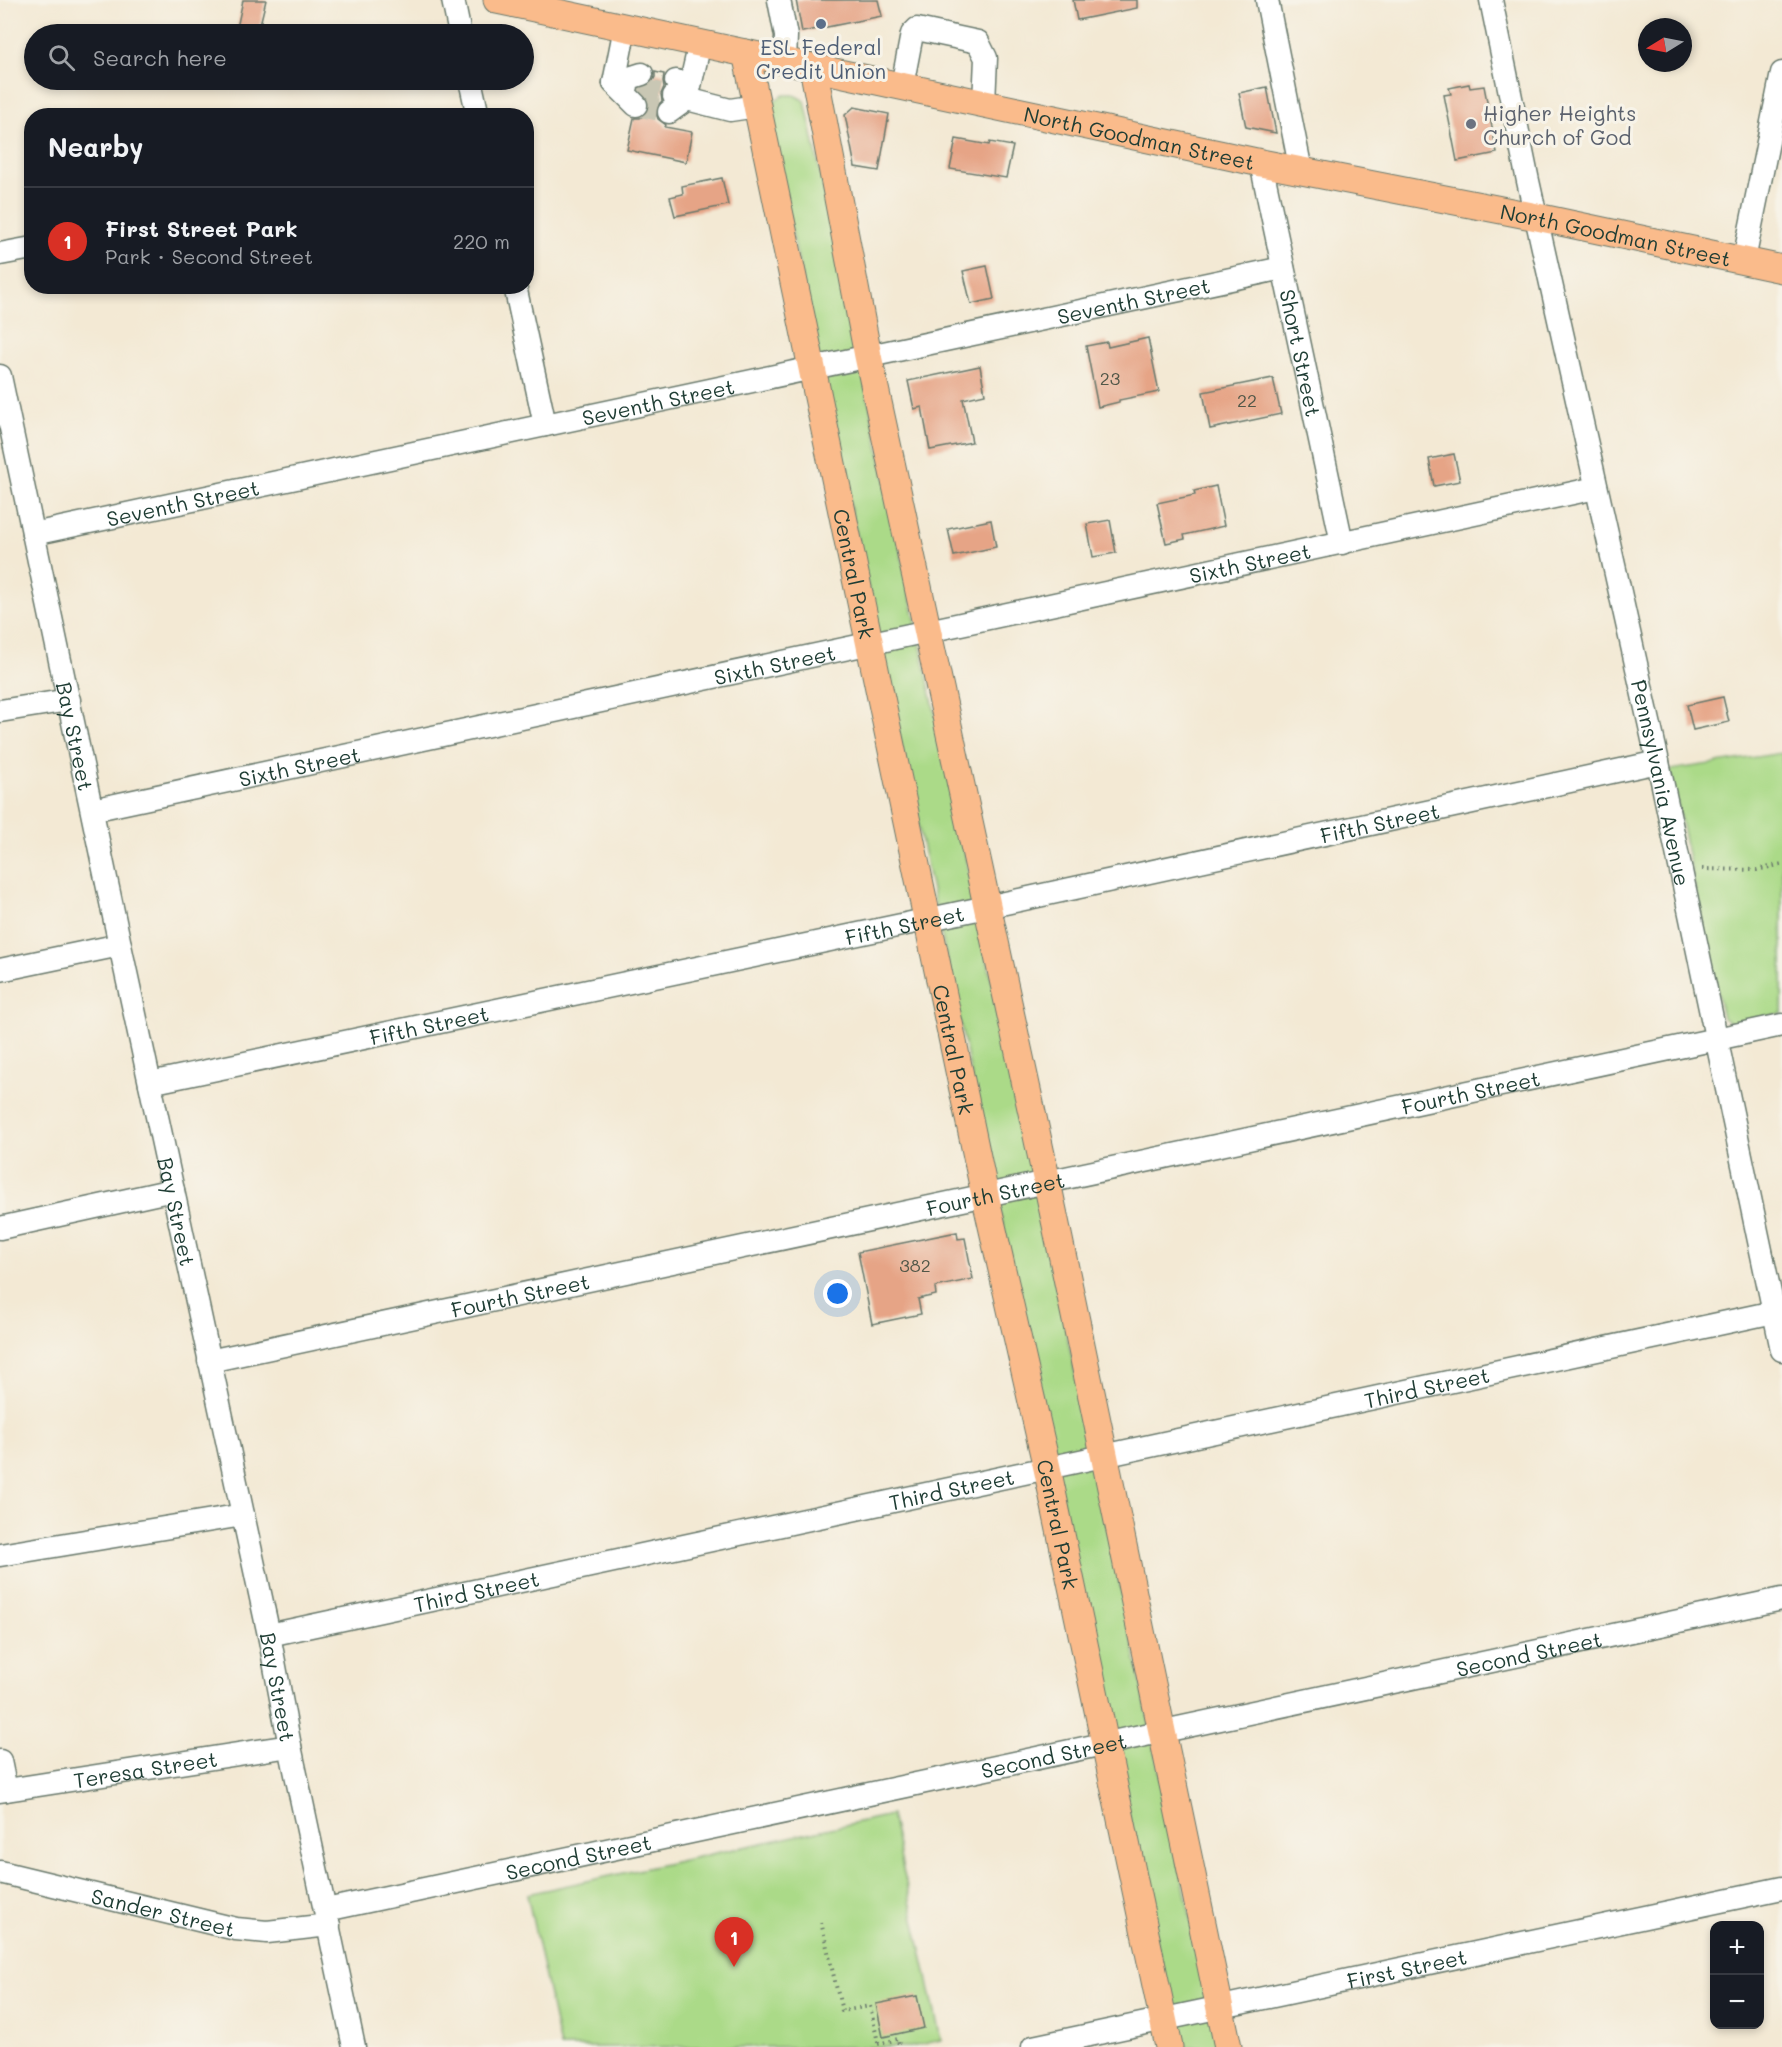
<!DOCTYPE html>
<meta charset="utf-8">
<style>
:root{--surface:#171b24;--page:#20242c;--text:#f1f3f6;--muted:#9ea1a6;--line:#363941;--accent:#d93025}
body{margin:0;font-family:Mali,sans-serif;background:var(--page);color:var(--text)}
.controls{position:absolute;right:18px;bottom:18px;display:grid;overflow:hidden;border-radius:12px;box-shadow:0 3px 9px #0003}
.controls button{width:54px;height:54px;display:grid;place-items:center;padding:0;border:0;border-bottom:2px solid var(--line);background:var(--surface);color:var(--text);font:30px sans-serif}
.compass{position:absolute;left:1638px;top:18px;width:54px;height:54px;border-radius:50%;background:var(--surface);box-shadow:0 3px 9px #0003;rotate:260deg}
.you{position:absolute;left:838px;top:1294px;width:21px;height:21px;margin:-15px;border:4px solid #fff;border-radius:50%;background:#1a73e8;box-shadow:0 0 0 9px #1a73e833}
.badge{display:grid;place-items:center;width:39px;height:39px;border-radius:50%;background:var(--accent);color:#fff;font-size:20px;font-weight:700}
.pin{position:absolute;translate:-50% -50px;filter:drop-shadow(0 2px 3px #0008)}
.pin::after{content:'';position:absolute;top:32px;width:21px;height:18px;background:inherit;clip-path:polygon(0 0,100% 0,50% 100%)}
.list{margin:0;padding:0;list-style:none}
h2{display:flex;justify-content:space-between;align-items:center;height:78px;margin:0;padding:0 24px;font-size:26px}
h2 small{font-size:20px;font-weight:400;color:var(--muted)}
.list li{display:grid;grid-template-columns:39px 1fr auto;gap:18px;align-items:center;box-sizing:border-box;height:108px;padding:0 24px;border-top:2px solid var(--line)}
.list b{display:block;font-size:22px;white-space:nowrap}
.list p{margin:0;font-size:20px;white-space:nowrap;color:var(--muted)}
.list em{font-size:20px;font-style:normal;color:var(--muted)}
.icon{flex:none;width:33px;height:33px;fill:none;stroke:currentColor;stroke-width:2;stroke-linecap:round;stroke-linejoin:round}
.map{position:relative;flex:none;width:1782px;height:2047px;overflow:hidden}
.search{position:absolute;background:var(--surface);box-shadow:0 3px 9px #0003;left:24px;top:24px;width:510px;height:66px;display:flex;align-items:center;gap:15px;box-sizing:border-box;padding:0 21px;border-radius:33px;color:var(--muted);font-size:22px}
.panel{position:absolute;background:var(--surface);box-shadow:0 3px 9px #0003;left:24px;top:108px;width:510px;height:186px;border-radius:24px}
.map>svg:first-child{display:block}
</style>
<div class="map">
<svg width="1782" height="2047" viewBox="0 0 1782 2047">
<rect width="100%" height="100%" fill="#f7f3e8"/>
<filter id="ink" filterUnits="userSpaceOnUse"><feTurbulence type="fractalNoise" baseFrequency=".0167" numOctaves="2"/><feDisplacementMap in="SourceGraphic" scale="12" xChannelSelector="R" yChannelSelector="G"/><feConvolveMatrix kernelMatrix="1 2 1 2 8 2 1 2 1" color-interpolation-filters="sRGB"/></filter>
<filter id="wash" filterUnits="userSpaceOnUse"><feTurbulence type="fractalNoise" baseFrequency=".008" numOctaves="4" result="noise"/><feDisplacementMap in="SourceGraphic" scale="24" xChannelSelector="R" yChannelSelector="G"/><feGaussianBlur stdDeviation="1.35" result="paint"/><feColorMatrix in="noise" values="0 0 0 0 0 0 0 0 0 0 0 0 0 0 0 0 0 1.4 0 .05"/><feComposite in="paint" operator="in"/></filter>
<g filter="url(#wash)">
<rect width="100%" height="100%" fill="#f3e9d4"/>
<g fill="#abda88" stroke="#658c5e" stroke-width="1.5">
<path d="M784 95H794L805 101 1218 2047H1178L767 114 773 101Z"/>
<path d="M1782 753V1013L1734 1023 1729 1022 1723 1018 1670 770Z"/>
<path d="M891 1815 941 2040 911 2047H560L527 1894Z"/>
</g>
<g id="blocks">
<g fill="#e6a486">
<path d="M243 0H266L258 33 237 28Z"/>
<path d="M796 0H878L882 16 802 32Z"/>
<path d="M1073 0H1137V8L1077 20Z"/>
<path d="M655 72 664 74 663 81 664 87 661 94 662 101 657 106 656 113 658 119 666 125 665 127 692 132 686 162 627 150 634 118H640L645 115 649 108V101L640 89 652 83 655 77Z"/>
<path d="M1469 84 1470 88 1484 86 1497 153 1457 161 1444 95 1451 94 1449 88Z"/>
<path d="M1267 87 1276 133 1246 127 1239 93Z"/>
<path d="M854 107 889 114 879 171 855 167 845 115Z"/>
<path d="M956 139 989 145 990 142 1013 146 1006 178 950 169Z"/>
<path d="M722 178 728 205 675 216 670 197 683 194 682 186Z"/>
<path d="M987 266 994 299 971 304 963 271Z"/>
<path d="M1148 338 1159 392 1119 400V402L1098 407 1086 346 1107 342 1108 347Z"/>
<path d="M980 366 985 394 963 399 972 442 930 450 922 407 914 409 908 381Z"/>
<path d="M1273 378 1281 414 1210 429 1203 392Z"/>
<path d="M1454 454 1460 481 1434 486 1429 459Z"/>
<path d="M1216 486 1224 526 1184 535 1185 539 1166 543 1157 503 1195 495 1194 491Z"/>
<path d="M991 520 996 547 954 556 948 529Z"/>
<path d="M1110 520 1116 553 1093 557 1087 524Z"/>
<path d="M1723 697 1729 722 1693 730 1687 705Z"/>
<path d="M957 1232 958 1239 965 1238 973 1279 935 1287 936 1295 918 1299 921 1314 872 1324 858 1252Z"/>
<path d="M917 1996 924 2028 883 2037 876 2004Z"/>
</g>
</g>
</g>
<g filter="url(#ink)">
<use href="#blocks" fill-opacity="0" stroke="#69796c" stroke-width="1.5"/>
<g fill="none" stroke-linecap="round" stroke-linejoin="round">
<g stroke="#c9c7b4" stroke-width="22" stroke-dasharray="22 11" stroke-linecap="butt">
<path d="M638 89 672 96"/>
<path d="M636 105 669 112"/>
</g>
<g stroke="#69796c" stroke-width="25">
<g id="minor">
<path d="M453 0 460 34"/>
<path d="M779 0 786 36 785 61"/>
<path d="M1267 0 1301 171"/>
<path id="s1" d="M1491 0 1528 181 1658 762 1782 1350"/>
<path d="M625 27 614 83 642 74"/>
<path d="M470 80 478 116"/>
<path d="M676 81 687 99 730 110 757 106"/>
<path d="M627 86 614 83 636 105"/>
<path d="M902 86 912 34 917 29 978 42 986 58 984 103"/>
<path d="M687 99 700 43"/>
<path d="M669 112 687 99 674 96"/>
<path id="s2" d="M1261 163 1342 543"/>
<path d="M0 254 32 248"/>
<path d="M1744 260 1782 73"/>
<path d="M515 286 545 425"/>
<path id="s3" d="M0 376 120 945 269 1635 290 1746 354 2047"/>
<path id="s4" d="M33 534 1283 268"/>
<path d="M0 711 69 700"/>
<path id="s5" d="M92 810 1596 488"/>
<path d="M0 970 120 945"/>
<path id="s6" d="M150 1083 987 907 1658 762"/>
<path d="M0 1228 173 1190"/>
<path id="s7" d="M209 1361 1782 1025"/>
<path d="M0 1555 243 1515"/>
<path id="s8" d="M269 1635 1774 1312"/>
<path d="M0 1761 6 1790"/>
<path id="s9" d="M0 1791 290 1746"/>
<path id="s10" d="M0 1872 236 1929 267 1932 329 1925"/>
<path id="s11" d="M326 1910 1782 1599"/>
<path id="s12" d="M1033 2047 1782 1888"/>
</g>
</g>
<g stroke="#69796c" stroke-width="29">
<g id="major">
<path id="s13" d="M497 0 1261 163 1537 217 1782 269"/>
<path id="s14" d="M746 53 985 1195 1047 1468 1169 2047"/>
<path d="M813 67 868 356 1047 1182 1228 2047"/>
</g>
</g>
<g stroke="#69796c" stroke-width="4" stroke-dasharray="1.5 4.5" stroke-linecap="butt">
<path d="M1702 869 1757 870 1782 864"/>
<path d="M821 1922 842 2011 870 2006 879 2047"/>
<path d="M878 2044 898 2039 899 2047"/>
</g>
<use href="#minor" stroke="#fff" stroke-width="22"/>
<use href="#major" stroke="#fabb8b" stroke-width="27"/>
</g>
</g>
<circle fill="#5c6f8a" stroke="#f7f3e8" stroke-width="2" cx="821" cy="24" r="6"/>
<circle fill="#6b7280" stroke="#f7f3e8" stroke-width="2" cx="1471" cy="124" r="6"/>
<g text-anchor="middle" dominant-baseline="central" stroke-width="6" stroke-linejoin="round" paint-order="stroke">
<g font-size="18" fill="#515748">
<text x="1110" y="378">23</text>
<text x="1247" y="400">22</text>
<text x="915" y="1265">382</text>
</g>
<g font-size="21" fill="#4e5e75" stroke="#f7f3e8">
<text x="821" y="46">ESL Federal<tspan x="821" dy="24">Credit Union</tspan></text>
</g>
<g font-size="21" fill="#5b616d" stroke="#f7f3e8" text-anchor="start">
<text x="1483" y="112">Higher Heights<tspan x="1483" dy="24">Church of God</tspan></text>
</g>
<g font-size="21" fill="#1f3d34" stroke="#f7f3e8">
<text stroke="none"><textPath href="#s13" startOffset="657">North Goodman Street</textPath></text>
<text stroke="none"><textPath href="#s13" startOffset="1143">North Goodman Street</textPath></text>
<text stroke="none"><textPath href="#s4" startOffset="1125">Seventh Street</textPath></text>
<text stroke="none"><textPath href="#s2" startOffset="194">Short Street</textPath></text>
<text stroke="none"><textPath href="#s4" startOffset="639">Seventh Street</textPath></text>
<text stroke="none"><textPath href="#s4" startOffset="153">Seventh Street</textPath></text>
<text stroke="none"><textPath href="#s5" startOffset="1184">Sixth Street</textPath></text>
<text stroke="none"><textPath href="#s14" startOffset="532">Central Park</textPath></text>
<text stroke="none"><textPath href="#s5" startOffset="698">Sixth Street</textPath></text>
<text stroke="none"><textPath href="#s3" startOffset="368">Bay Street</textPath></text>
<text stroke="none"><textPath href="#s5" startOffset="212">Sixth Street</textPath></text>
<text stroke="none"><textPath href="#s1" startOffset="801">Pennsylvania Avenue</textPath></text>
<text stroke="none"><textPath href="#s6" startOffset="1257">Fifth Street</textPath></text>
<text stroke="none"><textPath href="#s6" startOffset="771">Fifth Street</textPath></text>
<text stroke="none"><textPath href="#s6" startOffset="285">Fifth Street</textPath></text>
<text stroke="none"><textPath href="#s14" startOffset="1018">Central Park</textPath></text>
<text stroke="none"><textPath href="#s7" startOffset="1290">Fourth Street</textPath></text>
<text stroke="none"><textPath href="#s7" startOffset="804">Fourth Street</textPath></text>
<text stroke="none"><textPath href="#s3" startOffset="854">Bay Street</textPath></text>
<text stroke="none"><textPath href="#s7" startOffset="318">Fourth Street</textPath></text>
<text stroke="none"><textPath href="#s8" startOffset="1184">Third Street</textPath></text>
<text stroke="none"><textPath href="#s8" startOffset="698">Third Street</textPath></text>
<text stroke="none"><textPath href="#s14" startOffset="1504">Central Park</textPath></text>
<text stroke="none"><textPath href="#s8" startOffset="212">Third Street</textPath></text>
<text stroke="none"><textPath href="#s11" startOffset="1230">Second Street</textPath></text>
<text stroke="none"><textPath href="#s3" startOffset="1340">Bay Street</textPath></text>
<text stroke="none"><textPath href="#s11" startOffset="744">Second Street</textPath></text>
<text stroke="none"><textPath href="#s9" startOffset="147">Teresa Street</textPath></text>
<text stroke="none"><textPath href="#s11" startOffset="258">Second Street</textPath></text>
<text stroke="none"><textPath href="#s10" startOffset="168">Sander Street</textPath></text>
<text stroke="none"><textPath href="#s12" startOffset="382">First Street</textPath></text>
</g>
</g>
</svg>
<div class="controls">
<button>+</button>
<button>−</button>
</div>
<svg class="compass" viewBox="-18 -18 36 36"><path d="M0-13l5 13h-10z" fill="#e53935"/><path d="M0 13l5-13h-10z" fill="#9ea1a6"/></svg>
<div class="you"></div>
<div class="pin badge" style="left:734px;top:1967px">1</div>
<div class="search"><svg class="icon" aria-label="search" viewBox="0 0 24 24"><circle cx="10" cy="10" r="6"/><path d="M15 15l6 6"/></svg>Search here</div>
<section class="panel">
<h2>Nearby<small></small></h2>
<ul class="list">
<li><span class="badge">1</span><div><b>First Street Park</b><p>Park · Second Street</p></div><em>220 m</em></li>
</ul>
</section>
</div>
